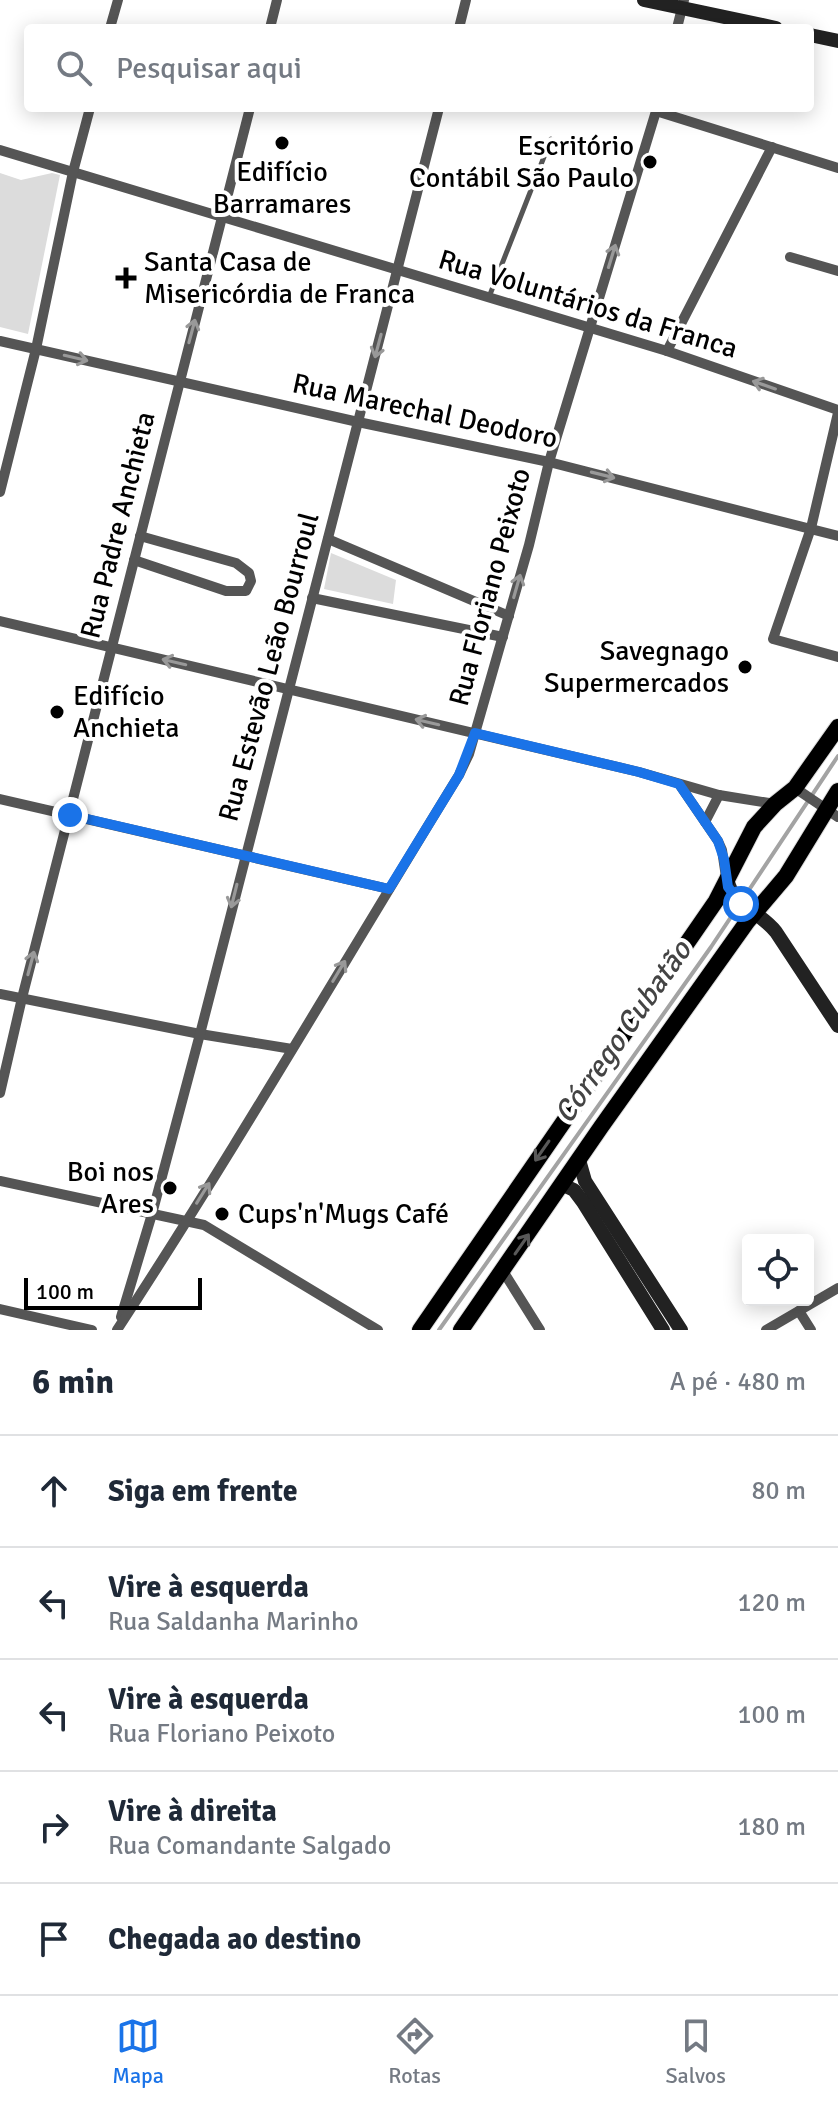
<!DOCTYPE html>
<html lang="pt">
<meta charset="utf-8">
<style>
:root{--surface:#fff;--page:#f6f6f7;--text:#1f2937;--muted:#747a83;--line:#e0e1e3;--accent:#1a73e8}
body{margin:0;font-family:Signika,sans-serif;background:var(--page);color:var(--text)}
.controls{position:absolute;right:24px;bottom:24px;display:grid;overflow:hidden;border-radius:8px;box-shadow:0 4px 20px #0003}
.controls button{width:72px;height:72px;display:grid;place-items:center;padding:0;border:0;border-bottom:2px solid var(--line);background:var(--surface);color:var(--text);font:40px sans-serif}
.scale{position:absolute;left:24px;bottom:20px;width:178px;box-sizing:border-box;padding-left:8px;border:4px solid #000;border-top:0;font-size:22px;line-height:28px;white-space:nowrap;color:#000;-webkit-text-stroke:6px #fff;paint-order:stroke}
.stop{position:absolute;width:24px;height:24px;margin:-18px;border:6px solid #1a73e8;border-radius:50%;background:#fff}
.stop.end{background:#1a73e8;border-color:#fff;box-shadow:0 2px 8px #0008}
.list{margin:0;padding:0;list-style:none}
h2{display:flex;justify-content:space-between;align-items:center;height:104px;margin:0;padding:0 32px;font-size:34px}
h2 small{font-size:26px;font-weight:400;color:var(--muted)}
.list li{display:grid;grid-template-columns:52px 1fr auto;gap:24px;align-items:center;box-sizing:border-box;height:112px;padding:0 32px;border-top:2px solid var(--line)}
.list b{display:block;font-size:30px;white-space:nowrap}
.list p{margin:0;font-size:26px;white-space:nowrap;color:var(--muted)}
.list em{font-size:26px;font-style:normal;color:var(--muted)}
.icon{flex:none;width:44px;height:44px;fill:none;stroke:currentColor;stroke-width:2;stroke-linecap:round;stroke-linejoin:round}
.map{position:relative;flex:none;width:838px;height:1330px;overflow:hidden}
.search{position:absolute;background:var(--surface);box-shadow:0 4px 20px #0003;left:24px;right:24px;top:24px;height:88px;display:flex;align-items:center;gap:20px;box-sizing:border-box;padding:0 28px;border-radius:8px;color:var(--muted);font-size:30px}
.sheet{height:664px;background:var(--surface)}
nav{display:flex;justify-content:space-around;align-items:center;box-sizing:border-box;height:112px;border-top:2px solid var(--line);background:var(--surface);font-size:22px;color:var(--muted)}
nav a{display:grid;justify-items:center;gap:4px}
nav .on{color:var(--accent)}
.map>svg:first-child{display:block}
</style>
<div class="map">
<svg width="838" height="1330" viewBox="0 0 838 1330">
<rect width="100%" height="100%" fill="#fff"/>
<g fill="#dcdcdc">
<path d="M52 173 60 175 28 334 0 327V173L21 180Z"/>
<path d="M331 553 396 580 393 604 324 589Z"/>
</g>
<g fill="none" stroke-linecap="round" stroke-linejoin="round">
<path stroke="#a3a3a3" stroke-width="4" d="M439 1330 711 947 838 756"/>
<g stroke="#dbdbdb" stroke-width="18">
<g id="primary">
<path d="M420 1330 716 901 754 827 775 804 795 788 838 727"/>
<path d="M461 1330 601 1127 747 922 786 876 838 791"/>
</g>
</g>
<path stroke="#555" stroke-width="5" d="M489 297 551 139"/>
<g stroke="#555" stroke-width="10">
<path d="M110 28 118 0"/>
<path d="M270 28 277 0"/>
<path d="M459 28 466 0"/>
<path d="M677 28 684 0"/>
<path d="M656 111 838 168"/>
<path d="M0 150 667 351 838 410"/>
<path d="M790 257 838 271"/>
<path d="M0 341 358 422 549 462 838 536"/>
<path d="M667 351 772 147"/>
<path d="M838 413 811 528 773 639 838 657"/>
<path d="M0 492 36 349 73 172 90 108"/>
<path d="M328 539 509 616"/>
<path d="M134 560 226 591H246L251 581 249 573 236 563 140 536"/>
<path d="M312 598 503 637"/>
<path d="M0 621 639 772 719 795 775 804"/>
<path d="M679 784 718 841 722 850 726 877"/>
<path d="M795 788 838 817"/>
<path d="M0 799 389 889"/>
<path d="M705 822 719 795"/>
<path d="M0 994 200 1034 292 1049"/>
<path d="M0 1093 22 998 250 108"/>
<path d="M0 1181 204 1225 378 1330"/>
<path d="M503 1271 540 1330"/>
<path d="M0 1309 92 1330"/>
<path d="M799 1311 811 1330"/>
<path d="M121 1317 152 1214 200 1034 439 108"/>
<path d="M117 1330C236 1148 345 960 459 775L469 754 529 545 549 462 657 108"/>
<path d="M766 1330 838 1288"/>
</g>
<g stroke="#222" stroke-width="14">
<path d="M644 0 776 28"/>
<path d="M810 35 838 41"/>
<path d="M727 878C732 907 759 910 776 932L838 1026"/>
<path d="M579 1160 585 1181 681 1330"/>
<path d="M563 1185 574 1190 583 1202 663 1330"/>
</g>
<use href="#primary" stroke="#000" stroke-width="16"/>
</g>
<defs><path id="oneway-shaft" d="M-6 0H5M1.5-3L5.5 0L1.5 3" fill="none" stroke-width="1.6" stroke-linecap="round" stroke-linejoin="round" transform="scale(2)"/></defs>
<g stroke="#999">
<use href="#oneway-shaft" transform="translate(612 256) rotate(-73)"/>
<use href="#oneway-shaft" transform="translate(192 331) rotate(-75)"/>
<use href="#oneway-shaft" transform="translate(378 346) rotate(105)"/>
<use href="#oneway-shaft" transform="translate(76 358) rotate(13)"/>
<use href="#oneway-shaft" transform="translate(764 385) rotate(-161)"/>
<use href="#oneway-shaft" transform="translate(603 475) rotate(14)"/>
<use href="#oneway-shaft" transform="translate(517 586) rotate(-74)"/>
<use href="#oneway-shaft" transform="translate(174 662) rotate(-167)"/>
<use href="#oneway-shaft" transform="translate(427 722) rotate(-167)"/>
<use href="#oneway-shaft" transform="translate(234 896) rotate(104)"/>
<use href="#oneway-shaft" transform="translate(31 963) rotate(-75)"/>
<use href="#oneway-shaft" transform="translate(339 971) rotate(-59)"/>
<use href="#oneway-shaft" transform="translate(203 1193) rotate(-58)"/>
</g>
<g stroke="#595959">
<use href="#oneway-shaft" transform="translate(542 1151) rotate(125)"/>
<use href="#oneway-shaft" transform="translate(522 1244) rotate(-55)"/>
</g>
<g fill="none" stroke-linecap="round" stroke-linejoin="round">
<path stroke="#1a73e8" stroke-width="10" d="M70 815 389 889 459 775 475 733 639 772 679 784 718 841 724 859 728 887 741 904"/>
</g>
<g fill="#000" stroke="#fff" stroke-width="3">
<circle cx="282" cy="143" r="8"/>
<circle cx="650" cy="162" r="8"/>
<path d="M122 266h8v8h8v8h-8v8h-8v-8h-8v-8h8z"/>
<circle cx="745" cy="667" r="8"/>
<circle cx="57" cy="712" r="8"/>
<circle cx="170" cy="1188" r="8"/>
<circle cx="222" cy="1214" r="8"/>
</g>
<g text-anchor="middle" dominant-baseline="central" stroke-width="8" stroke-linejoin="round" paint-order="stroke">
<g font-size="28" fill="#000" stroke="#fff" text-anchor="end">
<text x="634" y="146">Escritório<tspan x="634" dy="32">Contábil São Paulo</tspan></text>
<text x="282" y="172" text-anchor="middle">Edifício<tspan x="282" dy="32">Barramares</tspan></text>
<text x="144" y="262" text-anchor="start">Santa Casa de<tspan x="144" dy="32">Misericórdia de Franca</tspan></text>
<text x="729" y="651">Savegnago<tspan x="729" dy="32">Supermercados</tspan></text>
<text x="73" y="696" text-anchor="start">Edifício<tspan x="73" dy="32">Anchieta</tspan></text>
<text x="154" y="1172">Boi nos<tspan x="154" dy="32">Ares</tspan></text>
<text x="238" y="1214" text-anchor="start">Cups'n'Mugs Café</text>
</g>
<g font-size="28" fill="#000" stroke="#fff">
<text transform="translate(588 304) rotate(17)">Rua Voluntários da Franca</text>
<text transform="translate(425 411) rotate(12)">Rua Marechal Deodoro</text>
<text transform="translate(118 525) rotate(-76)">Rua Padre Anchieta</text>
<text transform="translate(490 587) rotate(-75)">Rua Floriano Peixoto</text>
<text transform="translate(269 667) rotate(-75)">Rua Estevão Leão Bourroul</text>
</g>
<g font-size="30" font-style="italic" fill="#444" stroke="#fff">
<text transform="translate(623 1032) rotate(-55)">Córrego Cubatão</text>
</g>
</g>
</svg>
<div class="controls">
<button><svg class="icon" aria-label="locate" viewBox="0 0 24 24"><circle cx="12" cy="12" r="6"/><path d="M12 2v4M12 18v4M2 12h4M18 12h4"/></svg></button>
</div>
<div class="scale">100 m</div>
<div class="stop" style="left:741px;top:904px"></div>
<div class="stop end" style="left:70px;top:815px"></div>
<div class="search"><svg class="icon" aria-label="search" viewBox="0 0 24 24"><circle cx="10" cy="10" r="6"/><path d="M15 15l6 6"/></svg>Pesquisar aqui</div>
</div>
<section class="sheet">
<h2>6 min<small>A pé · 480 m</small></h2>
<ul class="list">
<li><svg class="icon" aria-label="ahead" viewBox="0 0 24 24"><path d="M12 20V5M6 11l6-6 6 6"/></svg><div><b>Siga em frente</b></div><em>80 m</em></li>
<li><svg class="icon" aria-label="left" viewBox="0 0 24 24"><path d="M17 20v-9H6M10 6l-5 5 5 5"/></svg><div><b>Vire à esquerda</b><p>Rua Saldanha Marinho</p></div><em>120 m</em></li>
<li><svg class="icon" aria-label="left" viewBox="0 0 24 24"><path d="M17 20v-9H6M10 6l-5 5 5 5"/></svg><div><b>Vire à esquerda</b><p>Rua Floriano Peixoto</p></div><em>100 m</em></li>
<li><svg class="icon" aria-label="right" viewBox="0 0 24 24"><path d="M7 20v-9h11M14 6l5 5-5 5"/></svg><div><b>Vire à direita</b><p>Rua Comandante Salgado</p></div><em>180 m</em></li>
<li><svg class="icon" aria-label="arrive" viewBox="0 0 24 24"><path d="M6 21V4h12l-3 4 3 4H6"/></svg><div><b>Chegada ao destino</b></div></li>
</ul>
</section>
<nav>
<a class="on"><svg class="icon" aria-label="map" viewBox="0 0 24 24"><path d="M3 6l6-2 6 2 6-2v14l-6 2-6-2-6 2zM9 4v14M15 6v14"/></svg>Mapa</a>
<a><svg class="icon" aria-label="directions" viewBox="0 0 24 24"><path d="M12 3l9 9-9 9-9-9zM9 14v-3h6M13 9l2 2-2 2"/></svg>Rotas</a>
<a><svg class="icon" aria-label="saved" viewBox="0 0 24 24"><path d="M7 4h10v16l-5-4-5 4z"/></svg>Salvos</a>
</nav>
